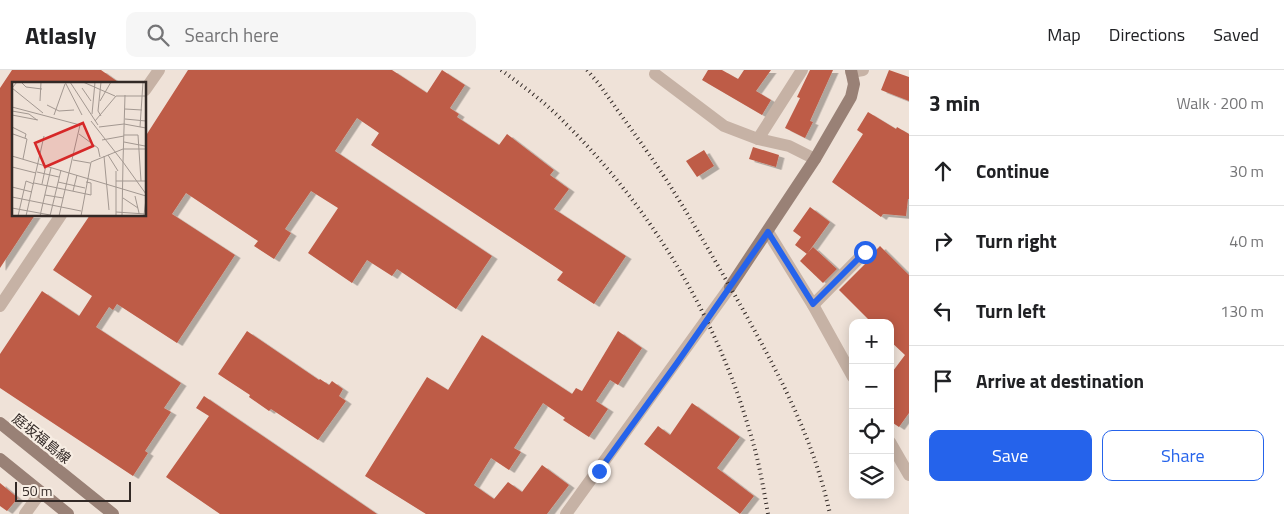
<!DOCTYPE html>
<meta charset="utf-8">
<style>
:root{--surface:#fff;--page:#f6f6f6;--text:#202124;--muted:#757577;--line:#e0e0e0;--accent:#2563eb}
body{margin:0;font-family:"Titillium Web","Noto Sans JP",sans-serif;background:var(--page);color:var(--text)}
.controls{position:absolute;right:15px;bottom:15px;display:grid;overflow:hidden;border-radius:10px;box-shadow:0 2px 12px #0003}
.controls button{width:45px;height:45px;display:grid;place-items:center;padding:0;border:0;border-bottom:1px solid var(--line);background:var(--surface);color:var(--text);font:25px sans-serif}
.scale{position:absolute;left:15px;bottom:12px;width:116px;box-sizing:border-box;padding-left:5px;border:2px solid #322926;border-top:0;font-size:14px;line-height:18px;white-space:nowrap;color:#322926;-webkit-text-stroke:4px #f7ede3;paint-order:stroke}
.stop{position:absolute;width:15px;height:15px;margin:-11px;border:4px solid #2563eb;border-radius:50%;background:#fff}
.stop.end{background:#2563eb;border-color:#fff;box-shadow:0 1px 5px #0008}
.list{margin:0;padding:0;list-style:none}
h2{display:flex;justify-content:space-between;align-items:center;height:65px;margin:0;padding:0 20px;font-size:21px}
h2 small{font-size:16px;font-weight:400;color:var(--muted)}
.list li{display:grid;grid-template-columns:32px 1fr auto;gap:15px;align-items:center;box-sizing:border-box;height:70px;padding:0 20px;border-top:1px solid var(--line)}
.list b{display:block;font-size:19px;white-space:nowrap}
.list em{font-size:16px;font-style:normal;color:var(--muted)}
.actions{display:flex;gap:10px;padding:15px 20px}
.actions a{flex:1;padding:11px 0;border:1px solid var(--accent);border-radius:10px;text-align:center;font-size:18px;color:var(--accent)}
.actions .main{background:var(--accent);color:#fff}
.icon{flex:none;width:28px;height:28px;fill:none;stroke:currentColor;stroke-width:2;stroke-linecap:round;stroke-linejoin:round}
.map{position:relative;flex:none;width:909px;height:444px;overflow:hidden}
header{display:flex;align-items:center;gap:30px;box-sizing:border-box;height:70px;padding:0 25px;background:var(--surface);border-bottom:1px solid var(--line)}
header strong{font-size:24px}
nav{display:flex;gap:28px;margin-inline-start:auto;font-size:18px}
.search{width:350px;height:45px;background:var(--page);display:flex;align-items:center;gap:12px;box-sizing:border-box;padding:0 18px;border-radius:10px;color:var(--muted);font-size:19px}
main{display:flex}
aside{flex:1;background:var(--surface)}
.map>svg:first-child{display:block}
</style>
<header>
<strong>Atlasly</strong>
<div class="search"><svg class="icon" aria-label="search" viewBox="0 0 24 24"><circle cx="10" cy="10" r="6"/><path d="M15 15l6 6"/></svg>Search here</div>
<nav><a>Map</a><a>Directions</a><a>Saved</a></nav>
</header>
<main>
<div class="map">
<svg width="909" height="444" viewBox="0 0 909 444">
<defs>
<filter id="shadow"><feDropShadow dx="5.5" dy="3" stdDeviation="0" flood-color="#0004"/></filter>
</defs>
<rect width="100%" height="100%" fill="#efe2d8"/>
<g fill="#be5c47" filter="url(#shadow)">
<path d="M12 0H101L121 14H14V145H35L0 198V18Z"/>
<path d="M188 0H392L427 23 442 0 465 15 450 38 459 44 457 47 499 75 507 64 554 100 550 105 569 119 554 139 626 186 594 234 557 210 563 202 371 75 379 63 357 48 335 81 492 186 456 239 397 199 392 206 367 190 352 213 308 183 338 138 311 121 285 159 291 163 274 189 254 176 258 171 186 123 172 144 235 185 177 273 117 234 113 240 109 237 96 257 181 313 164 338 171 342 145 381 148 383 133 406 0 318V284L42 221 79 246 92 226 53 200 90 145H145V67Z"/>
<path d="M708 0H722L738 9 744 0H771L756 21 771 30 762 45 702 10Z"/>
<path d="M810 0H833L810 51 813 52 805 68 785 58 800 28 797 27Z"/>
<path d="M889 0 909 7V31L881 20Z"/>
<path d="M868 42 896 59 897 57 909 64V129H908L906 146 883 144 881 147 832 112 863 64 857 60Z"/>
<path d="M753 77 779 85 776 97 749 89Z"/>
<path d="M704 80 714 96 697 107 686 91Z"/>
<path d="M810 137 830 152 807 184 795 175 801 167 793 161Z"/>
<path d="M880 176 909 205V343L899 357 890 351V305L905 285 890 271V253H872L839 220 871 188 873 183Z"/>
<path d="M813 177 837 199 823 213 800 191Z"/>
<path d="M247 261 319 310 320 309 329 315 332 311 343 319 339 326 346 331 318 370 271 339 269 341 249 327 250 325 218 304Z"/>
<path d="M618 261 642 278 618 315 610 310 596 331 608 339 589 367 563 350 565 348 543 333 514 378 521 382 509 400 491 388 474 415 494 429 508 412 522 422 542 395 569 415 547 444H426L365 406 427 307 448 320 482 265 572 324 576 318 582 321Z"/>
<path d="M204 326 377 444H220L166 407 209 346 196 338Z"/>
<path d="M692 333 740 367 717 398 754 426 740 444 644 374 658 356 670 365Z"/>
<path d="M0 413 18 428 7 441 0 436Z"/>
</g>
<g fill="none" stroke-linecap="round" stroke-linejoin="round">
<g stroke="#c6b2a5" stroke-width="12">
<path d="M851 2 863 0"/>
<path d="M655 4 724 56 758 69 789 76 815 89"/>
<path d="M145 20 159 0"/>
<path d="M758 69 802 0"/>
<path d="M768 162 813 235 853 307"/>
<path d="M813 235 865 182"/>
<path d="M0 236 61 145"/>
<path d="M890 372 909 405"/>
<path d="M25 444 41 422"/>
<path d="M566 444 730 217"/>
</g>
<g stroke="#998176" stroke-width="12">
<path d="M730 217 815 89 851 27 854 14 851 0"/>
<path d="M0 353 113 444"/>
<path d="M0 389 68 444"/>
</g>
<g stroke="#322926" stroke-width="4" stroke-dasharray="1 4" stroke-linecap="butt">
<path d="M501 0C523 16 546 33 565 53 650 137 715 244 749 359 758 387 763 415 768 444"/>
<path d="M587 0 599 14C622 47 647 80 669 114 696 157 721 201 746 245 782 310 814 371 830 444"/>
</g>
</g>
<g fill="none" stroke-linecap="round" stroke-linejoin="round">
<path stroke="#2563eb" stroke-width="6" d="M599 401 677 293 768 162 813 234 865 182"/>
</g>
<g text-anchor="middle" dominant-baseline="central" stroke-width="4.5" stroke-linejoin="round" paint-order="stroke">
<g font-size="14" fill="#322926" stroke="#f7ede3">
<text transform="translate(42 368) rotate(39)">庭坂福島線</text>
</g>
</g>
<g transform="translate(12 12)">
<rect width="134" height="134" fill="#efe2d8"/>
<path fill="none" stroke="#a39891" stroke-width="1" d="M5 0 0 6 31 31M9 0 14 5 30 7M53 0 70 33M58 0 86 43M71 0 103 14M70 6 79 19M113 13 111 80 134 112M28 19 29 0M88 19 99 0M35 23 47 29 62 28M0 25 68 43 47 134M113 27 130 28M0 29 17 32 25 38M80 32 83 0M0 33 26 38M42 33 53 2M89 34 86 29 89 0M113 37 134 39M79 39 111 80 110 134M83 39 104 14H134M0 45 14 52 13 56M87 45 112 42 134 46M128 45 131 0M1 52 15 57 11 77M67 52 86 66 88 75M112 53H126L129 99M90 58 112 54M112 60 133 64M96 73 106 89M0 74 134 114M92 74 97 128M61 78 78 81M0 85 24 91M25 90 47 95M104 99H134M46 100 73 106M22 101 79 113V101L74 100M30 102 34 83M0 105 20 110M61 109 65 93M33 113 51 116M123 114 127 131M0 115 69 129M111 116 126 126M0 126 38 133M104 130 134 132M132 133 134 117M6 134 14 99 22 102M14 134 32 54M28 134 39 86M38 134 49 88M69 134 79 80 111 67H134M104 134V89"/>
<path fill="#d62828" fill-opacity="0.15" stroke="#d62828" stroke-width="2.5" d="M71 41 81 64 33 85 23 61Z"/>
<rect width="134" height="134" fill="none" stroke="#322926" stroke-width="2.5"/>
</g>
</svg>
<div class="controls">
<button>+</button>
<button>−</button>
<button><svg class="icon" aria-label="locate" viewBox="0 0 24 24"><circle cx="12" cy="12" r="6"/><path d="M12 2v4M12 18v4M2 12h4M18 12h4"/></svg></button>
<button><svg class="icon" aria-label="layers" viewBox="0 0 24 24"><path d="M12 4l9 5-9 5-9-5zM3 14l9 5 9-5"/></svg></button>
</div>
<div class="scale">50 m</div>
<div class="stop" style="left:865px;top:182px"></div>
<div class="stop end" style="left:599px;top:401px"></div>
</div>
<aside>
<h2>3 min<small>Walk · 200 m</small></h2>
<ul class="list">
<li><svg class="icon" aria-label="ahead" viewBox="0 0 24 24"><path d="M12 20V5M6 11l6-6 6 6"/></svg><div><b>Continue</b></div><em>30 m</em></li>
<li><svg class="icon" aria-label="right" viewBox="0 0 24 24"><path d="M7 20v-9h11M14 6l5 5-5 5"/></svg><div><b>Turn right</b></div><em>40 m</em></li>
<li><svg class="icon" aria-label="left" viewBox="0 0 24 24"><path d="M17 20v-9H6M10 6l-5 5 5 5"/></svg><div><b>Turn left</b></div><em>130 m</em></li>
<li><svg class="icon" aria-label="arrive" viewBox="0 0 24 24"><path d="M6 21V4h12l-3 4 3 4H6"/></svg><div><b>Arrive at destination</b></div></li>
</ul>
<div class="actions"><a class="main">Save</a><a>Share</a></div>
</aside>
</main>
